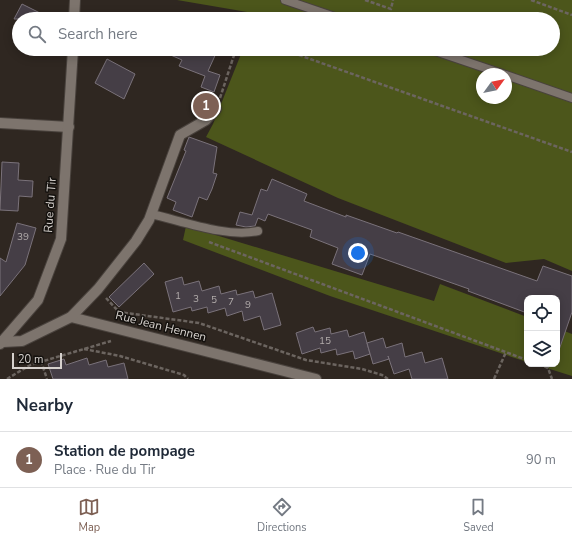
<!DOCTYPE html>
<meta charset="utf-8">
<style>
:root{--surface:#fff;--page:#f6f6f7;--text:#1f2937;--muted:#747a83;--line:#e0e1e3;--accent:#7d6054}
body{margin:0;font-family:"Nunito Sans",sans-serif;background:var(--page);color:var(--text)}
.controls{position:absolute;right:12px;bottom:12px;display:grid;overflow:hidden;border-radius:8px;box-shadow:0 2px 10px #0003}
.controls button{width:36px;height:36px;display:grid;place-items:center;padding:0;border:0;border-bottom:1px solid var(--line);background:var(--surface);color:var(--text);font:20px sans-serif}
.compass{position:absolute;left:476px;top:68px;width:36px;height:36px;border-radius:50%;background:var(--surface);box-shadow:0 2px 10px #0003;rotate:57deg}
.scale{position:absolute;left:12px;bottom:10px;width:50px;box-sizing:border-box;padding-left:4px;border:2px solid #d6d1cd;border-top:0;font-size:11px;line-height:14px;white-space:nowrap;color:#d6d1cd;-webkit-text-stroke:3px #14110e;paint-order:stroke}
.you{position:absolute;left:358px;top:253px;width:14px;height:14px;margin:-10px;border:3px solid #fff;border-radius:50%;background:#1a73e8;box-shadow:0 0 0 6px #1a73e833}
.badge{display:grid;place-items:center;width:26px;height:26px;border-radius:50%;background:var(--accent);color:#fff;font-size:13px;font-weight:700}
.pin{position:absolute;translate:-50% -50%;border:2px solid #fff;box-shadow:0 1px 4px #0006}
.list{margin:0;padding:0;list-style:none}
h2{display:flex;justify-content:space-between;align-items:center;height:52px;margin:0;padding:0 16px;font-size:17px}
h2 small{font-size:13px;font-weight:400;color:var(--muted)}
.list li{display:grid;grid-template-columns:26px 1fr auto;gap:12px;align-items:center;box-sizing:border-box;height:56px;padding:0 16px;border-top:1px solid var(--line)}
.list b{display:block;font-size:15px;white-space:nowrap}
.list p{margin:0;font-size:13px;white-space:nowrap;color:var(--muted)}
.list em{font-size:13px;font-style:normal;color:var(--muted)}
.icon{flex:none;width:22px;height:22px;fill:none;stroke:currentColor;stroke-width:2;stroke-linecap:round;stroke-linejoin:round}
.map{position:relative;flex:none;width:572px;height:379px;overflow:hidden}
.search{position:absolute;background:var(--surface);box-shadow:0 2px 10px #0003;left:12px;right:12px;top:12px;height:44px;display:flex;align-items:center;gap:10px;box-sizing:border-box;padding:0 14px;border-radius:22px;color:var(--muted);font-size:15px}
.sheet{height:108px;background:var(--surface)}
nav{display:flex;justify-content:space-around;align-items:center;box-sizing:border-box;height:56px;border-top:1px solid var(--line);background:var(--surface);font-size:11px;color:var(--muted)}
nav a{display:grid;justify-items:center;gap:2px}
nav .on{color:var(--accent)}
.map>svg:first-child{display:block}
</style>
<div class="map">
<svg width="572" height="379" viewBox="0 0 572 379">
<rect width="100%" height="100%" fill="#2f2721"/>
<g fill="#4c561b" fill-rule="evenodd">
<path d="M177 0H572V271L544 259 506 263 338 198 206 137 213 124 243 49H553V19H252L253 13ZM482 74H506V98H482Z"/>
<path d="M186 226 434 301 440 284 527 317V362L330 296 183 240Z"/>
<path d="M557 328 572 334V376L534 364H557Z"/>
</g>
<g fill="#453e46" stroke="#7a727a">
<path d="M22 4 52 19H14Z"/>
<path d="M157 49H218L208 71 220 75 214 92 201 87 205 76 179 66 182 60Z"/>
<path d="M107 59 135 74 124 99 95 83Z"/>
<path d="M189 137 217 147 213 173 217 174 212 189 207 200 199 197 192 217 173 210 176 202 167 198 186 151 184 150Z"/>
<path d="M2 162 19 163 18 180 33 181 32 197 19 196 18 211 0 210Z"/>
<path d="M272 179 307 194 304 201 346 217V215L397 233 398 232 537 281 543 266 572 276V312L559 350 557 349V298H527V313L468 291 469 289 370 254 362 275 332 264 338 248 310 237 312 230 268 214 265 221 258 218 255 226 246 227 236 225 240 212 252 215 261 189 267 191Z"/>
<path d="M17 223 36 228 25 265 0 296V258L6 262Z"/>
<path d="M144 263 154 274 119 307 109 297Z"/>
<path d="M182 277 184 285 199 281 202 291 219 286 221 294 236 290 237 295 253 291 255 298 272 293 281 325 264 330 260 316 244 321 242 311 227 316 225 308 208 313 207 307 192 311 191 307 173 312 165 282Z"/>
<path d="M313 327 315 332 330 328 331 334 347 330 349 337 364 332 370 354 355 359 353 351 337 355 336 349 321 353 320 348 302 354 296 333Z"/>
<path d="M383 338 386 348 402 343 405 357 422 352 425 363 442 358 448 379H412L409 369 394 374 388 356 389 359 373 364 367 343Z"/>
<path d="M87 358 89 365 106 360 108 367 124 363 128 379H53L48 364 64 359 66 365Z"/>
</g>
<g fill="none" stroke-linecap="round" stroke-linejoin="round">
<g stroke="#49423d" stroke-width="10">
<g id="service">
<path d="M285 0 341 19"/>
<path d="M429 49 503 74"/>
<path d="M506 75 572 98"/>
<path d="M151 214C182 221 227 238 258 231"/>
</g>
</g>
<g stroke="#49423d" stroke-width="12">
<g id="minor">
<path d="M74 19 75 0"/>
<path d="M0 123 69 127"/>
<path d="M71 317 316 379"/>
<path d="M3 342 22 341 71 317 98 289 136 241 149 220 180 135 206 120 216 109"/>
<path d="M0 344 38 300 61 239 73 49"/>
</g>
</g>
<g stroke="#6c6560" stroke-width="2.5" stroke-dasharray="4 2" stroke-linecap="butt">
<path d="M365 0 391 9 393 0"/>
<path d="M531 0 572 15"/>
<path d="M282 49 572 152"/>
<path d="M220 98 236 49"/>
<path d="M209 242 527 360"/>
<path d="M106 298 119 312 199 323 306 360 362 369 382 375 388 379"/>
<path d="M84 349 120 356 184 375 188 379"/>
<path d="M41 361 47 379"/>
<path d="M539 364 548 368 552 379"/>
<path d="M7 379 30 365 111 341"/>
<path d="M494 379 506 352"/>
</g>
<use href="#service" stroke="#7d746d" stroke-width="8"/>
<use href="#minor" stroke="#7d746d" stroke-width="10"/>
</g>
<g text-anchor="middle" dominant-baseline="central" stroke-width="3" stroke-linejoin="round" paint-order="stroke">
<g font-size="10" fill="#b2acab">
<text x="23" y="237">39</text>
<text x="178" y="296">1</text>
<text x="196" y="299">3</text>
<text x="214" y="300">5</text>
<text x="231" y="302">7</text>
<text x="248" y="305">9</text>
<text x="325" y="341">15</text>
</g>
<g font-size="12" fill="#d6d1cd" stroke="#14110e">
<text transform="translate(50 205) rotate(-86)">Rue du Tir</text>
<text transform="translate(161 326) rotate(14)">Rue Jean Hennen</text>
</g>
</g>
</svg>
<div class="controls">
<button><svg class="icon" aria-label="locate" viewBox="0 0 24 24"><circle cx="12" cy="12" r="6"/><path d="M12 2v4M12 18v4M2 12h4M18 12h4"/></svg></button>
<button><svg class="icon" aria-label="layers" viewBox="0 0 24 24"><path d="M12 4l9 5-9 5-9-5zM3 14l9 5 9-5"/></svg></button>
</div>
<svg class="compass" viewBox="-18 -18 36 36"><path d="M0-13l5 13h-10z" fill="#e53935"/><path d="M0 13l5-13h-10z" fill="#747a83"/></svg>
<div class="scale">20 m</div>
<div class="you"></div>
<div class="pin badge" style="left:206px;top:106px">1</div>
<div class="search"><svg class="icon" aria-label="search" viewBox="0 0 24 24"><circle cx="10" cy="10" r="6"/><path d="M15 15l6 6"/></svg>Search here</div>
</div>
<section class="sheet">
<h2>Nearby<small></small></h2>
<ul class="list">
<li><span class="badge">1</span><div><b>Station de pompage</b><p>Place · Rue du Tir</p></div><em>90 m</em></li>
</ul>
</section>
<nav>
<a class="on"><svg class="icon" aria-label="map" viewBox="0 0 24 24"><path d="M3 6l6-2 6 2 6-2v14l-6 2-6-2-6 2zM9 4v14M15 6v14"/></svg>Map</a>
<a><svg class="icon" aria-label="directions" viewBox="0 0 24 24"><path d="M12 3l9 9-9 9-9-9zM9 14v-3h6M13 9l2 2-2 2"/></svg>Directions</a>
<a><svg class="icon" aria-label="saved" viewBox="0 0 24 24"><path d="M7 4h10v16l-5-4-5 4z"/></svg>Saved</a>
</nav>
